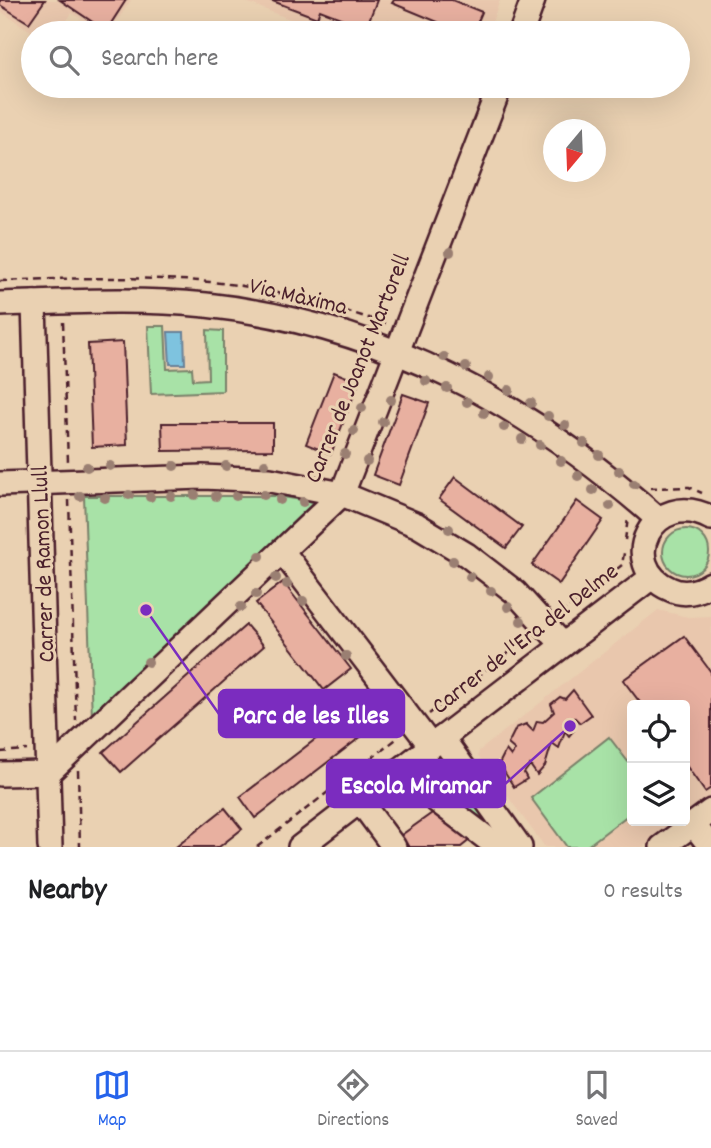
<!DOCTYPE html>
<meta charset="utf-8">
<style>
:root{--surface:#fff;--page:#f6f6f6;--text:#202124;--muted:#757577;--line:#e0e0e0;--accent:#2563eb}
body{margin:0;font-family:Dekko,sans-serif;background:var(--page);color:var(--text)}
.controls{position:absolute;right:21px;bottom:21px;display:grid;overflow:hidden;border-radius:7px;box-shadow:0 7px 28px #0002}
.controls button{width:63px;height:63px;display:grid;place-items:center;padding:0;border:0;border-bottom:2px solid var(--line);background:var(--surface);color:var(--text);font:35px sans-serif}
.compass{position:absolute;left:543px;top:119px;width:63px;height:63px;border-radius:50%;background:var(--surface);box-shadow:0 7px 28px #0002;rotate:199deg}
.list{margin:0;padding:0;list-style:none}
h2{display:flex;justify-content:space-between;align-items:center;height:91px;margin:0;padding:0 28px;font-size:30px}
h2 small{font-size:23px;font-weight:400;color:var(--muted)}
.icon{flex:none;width:38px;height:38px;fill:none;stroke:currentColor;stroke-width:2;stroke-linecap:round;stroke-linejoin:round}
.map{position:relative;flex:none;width:711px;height:847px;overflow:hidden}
.search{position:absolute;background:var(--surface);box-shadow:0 7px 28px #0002;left:21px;right:21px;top:21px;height:77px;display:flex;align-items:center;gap:18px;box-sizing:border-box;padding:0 24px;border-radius:38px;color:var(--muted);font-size:26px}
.sheet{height:203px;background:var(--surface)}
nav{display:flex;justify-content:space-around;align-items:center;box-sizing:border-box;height:98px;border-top:2px solid var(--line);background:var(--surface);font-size:19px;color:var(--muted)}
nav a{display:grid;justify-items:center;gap:4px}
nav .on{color:var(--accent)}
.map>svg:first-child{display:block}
</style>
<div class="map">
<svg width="711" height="847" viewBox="0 0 711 847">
<rect width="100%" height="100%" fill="#ead1b2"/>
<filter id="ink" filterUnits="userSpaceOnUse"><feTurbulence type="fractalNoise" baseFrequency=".0143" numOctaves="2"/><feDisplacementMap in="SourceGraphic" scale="14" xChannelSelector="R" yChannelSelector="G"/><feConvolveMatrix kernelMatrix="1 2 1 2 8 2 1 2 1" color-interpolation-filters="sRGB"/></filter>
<g filter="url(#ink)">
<g fill="#e9c7ad">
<path d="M0 0H131L109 33H103L72 13 58 33H34L0 11Z"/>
<path d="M241 0H500L488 33H325Z"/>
<path d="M658 610 688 617 711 616V796L685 816V705H632V821H678L643 847H545L478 756 479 751Z"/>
</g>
<g fill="#a8e2a7" stroke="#798069" stroke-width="2">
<path d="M148 326H165L167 369 192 368 193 380 208 379 207 330 223 331V391L151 394Z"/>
<path d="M84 496H277L314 502 92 718Z"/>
<circle cx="686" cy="552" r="23"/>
<path d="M609 737 632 767V812L586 847H567L531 798Z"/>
<path d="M459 775 486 814 480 823 436 793Z"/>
</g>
<path fill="#7ec3df" stroke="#698197" stroke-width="2" d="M168 332H184L185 364H170Z"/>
<g fill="#e8b0a0" stroke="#4a1f2b" stroke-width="2">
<path d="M0 0H45L29 23 0 5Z"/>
<path d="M60 0H126L106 31Z"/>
<path d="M270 0H377L364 33H340L346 20 320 10 317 18Z"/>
<path d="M394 0H452L482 12 473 33H434L438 22 392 3Z"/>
<path d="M389 21 420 33H384Z"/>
<path d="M123 342 127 445 92 447 88 344Z"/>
<path d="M334 372 359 382 331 454 306 444Z"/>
<path d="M403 394 429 403 399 485 373 475Z"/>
<path d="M162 423H273V450L163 451Z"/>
<path d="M455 477 522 527 506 548 439 499Z"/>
<path d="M577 501 603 520 559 584 532 565Z"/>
<path d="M283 582 351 669 324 690 256 603Z"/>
<path d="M246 625 264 646 121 772 103 752Z"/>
<path d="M684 636 711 672V788L705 792 685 764V705H642L623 680Z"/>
<path d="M573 690 591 715 580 723 575 718 570 724 574 730 569 736 565 731 559 748 552 743 545 766 537 775 530 765 524 773 527 779 514 787 499 764 506 750 511 756 515 750 508 744 516 728 526 724 533 731 537 721 543 722 554 712 551 704 560 697 565 699Z"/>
<path d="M368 699 384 719 255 818 240 797Z"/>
<path d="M225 808 242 829 219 847H176Z"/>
<path d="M435 811 471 839 461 847H409L400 836Z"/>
</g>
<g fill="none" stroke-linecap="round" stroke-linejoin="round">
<g stroke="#4a1f2b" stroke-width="28">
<g id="minor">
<path d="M521 33 533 0"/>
<path d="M34 303 50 847"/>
<path d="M0 304C69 302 138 298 206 305 382 324 528 404 658 519"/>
<path d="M0 484 203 477 270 480 342 494 417 525 467 555 515 592 563 645"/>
<path d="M711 518C653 487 615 565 670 589 684 596 698 592 711 584"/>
<path d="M282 551 431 746"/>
<path d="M442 738 520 847"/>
<path d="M398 771 498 847"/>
<path d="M0 774 48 773 342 494 500 86"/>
<path d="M360 801 394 847"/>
<path d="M693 824 711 847"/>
<path d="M300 847 652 577"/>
<path d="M662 847 711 811"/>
</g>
</g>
<g stroke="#4a1f2b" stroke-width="2.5" stroke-dasharray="7 5" stroke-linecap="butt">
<path d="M0 281C70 278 141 276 210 282 270 287 330 306 388 324"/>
<path d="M63 322 68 462"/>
<path d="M650 488 689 487 702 493"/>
<path d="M69 500 76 721"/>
<path d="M625 540 628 518"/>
<path d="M560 614 622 565 624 553"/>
<path d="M429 714 529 637"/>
<path d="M0 752 27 750"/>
<path d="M78 770 80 847"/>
<path d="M257 847 399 737"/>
</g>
<use href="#minor" stroke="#ead1b2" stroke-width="23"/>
</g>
<g fill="#9a7f72">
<circle cx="450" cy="252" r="5"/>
<circle cx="444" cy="357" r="5"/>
<circle cx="466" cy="367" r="5"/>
<circle cx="489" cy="377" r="5"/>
<circle cx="426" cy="381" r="5"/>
<circle cx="447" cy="388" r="5"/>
<circle cx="509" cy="390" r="5"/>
<circle cx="391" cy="400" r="5"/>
<circle cx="467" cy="402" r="5"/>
<circle cx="531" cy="403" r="5"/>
<circle cx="362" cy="408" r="5"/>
<circle cx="484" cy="413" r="5"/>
<circle cx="548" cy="416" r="5"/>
<circle cx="383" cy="422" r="5"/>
<circle cx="565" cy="425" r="5"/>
<circle cx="504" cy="427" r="5"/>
<circle cx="354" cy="431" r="5"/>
<circle cx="522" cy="439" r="5"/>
<circle cx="584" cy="443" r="5"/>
<circle cx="540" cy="445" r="5"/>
<circle cx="345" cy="454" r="5"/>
<circle cx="599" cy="455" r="5"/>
<circle cx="367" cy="461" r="5"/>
<circle cx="561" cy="461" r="5"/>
<circle cx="265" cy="464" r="5"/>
<circle cx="110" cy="466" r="5"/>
<circle cx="174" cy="466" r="5"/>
<circle cx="226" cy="466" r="5"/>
<circle cx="87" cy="467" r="5"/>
<circle cx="619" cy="471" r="5"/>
<circle cx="578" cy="476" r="5"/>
<circle cx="634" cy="484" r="5"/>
<circle cx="593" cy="490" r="5"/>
<circle cx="129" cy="495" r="5"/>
<circle cx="195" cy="495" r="5"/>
<circle cx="264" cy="495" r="5"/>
<circle cx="80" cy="496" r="5"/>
<circle cx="171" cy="496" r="5"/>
<circle cx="216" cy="496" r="5"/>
<circle cx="236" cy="496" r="5"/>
<circle cx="150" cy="497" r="5"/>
<circle cx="105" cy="498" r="5"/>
<circle cx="280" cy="500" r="5"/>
<circle cx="303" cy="502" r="5"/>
<circle cx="610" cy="506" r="5"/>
<circle cx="449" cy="529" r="5"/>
<circle cx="260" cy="556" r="5"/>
<circle cx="453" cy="561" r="5"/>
<circle cx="470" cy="577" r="5"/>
<circle cx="276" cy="578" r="5"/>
<circle cx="287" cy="584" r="5"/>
<circle cx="491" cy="591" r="5"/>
<circle cx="256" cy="594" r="5"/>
<circle cx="303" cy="601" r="5"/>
<circle cx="241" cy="607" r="5"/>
<circle cx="508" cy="607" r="5"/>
<circle cx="521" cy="621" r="5"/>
<circle cx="346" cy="656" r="5"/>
<circle cx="148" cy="662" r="5"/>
</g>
</g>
<g text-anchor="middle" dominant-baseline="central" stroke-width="6" stroke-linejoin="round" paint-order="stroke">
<g font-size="24" fill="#4a1f2b" stroke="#ead1b2">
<text transform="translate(298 298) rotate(13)">Via Màxima</text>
<text transform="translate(359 369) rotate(-68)">Carrer de Joanot Martorell</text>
<text transform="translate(45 564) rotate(-92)">Carrer de Ramon Llull</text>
<text transform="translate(526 640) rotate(-38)">Carrer de l'Era del Delme</text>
</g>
</g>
<path fill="none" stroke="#7b2cbf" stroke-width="2.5" d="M146 610L219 714M570 726L505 784"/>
<g fill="#7b2cbf" stroke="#ead1b2" stroke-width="2.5">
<circle cx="146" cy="610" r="7"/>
<circle cx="570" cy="726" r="7"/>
</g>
<g fill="#7b2cbf" stroke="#7b2cbf" stroke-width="2.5">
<rect x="219" y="690" width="185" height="47" rx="7"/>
<rect x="327" y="760" width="178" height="47" rx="7"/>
</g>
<g font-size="26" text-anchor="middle" font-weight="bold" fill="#fff">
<text x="311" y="723">Parc de les Illes</text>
<text x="416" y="793">Escola Miramar</text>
</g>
</svg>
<div class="controls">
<button><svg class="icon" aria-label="locate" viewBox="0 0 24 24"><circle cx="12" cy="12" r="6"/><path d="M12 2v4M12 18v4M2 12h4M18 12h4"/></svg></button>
<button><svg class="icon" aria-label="layers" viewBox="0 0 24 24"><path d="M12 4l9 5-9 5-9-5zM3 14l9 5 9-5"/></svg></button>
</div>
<svg class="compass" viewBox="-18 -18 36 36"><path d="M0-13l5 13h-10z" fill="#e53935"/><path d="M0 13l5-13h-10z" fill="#757577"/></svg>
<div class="search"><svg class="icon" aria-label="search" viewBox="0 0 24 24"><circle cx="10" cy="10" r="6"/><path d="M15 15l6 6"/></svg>Search here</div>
</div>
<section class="sheet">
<h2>Nearby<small>0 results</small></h2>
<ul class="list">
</ul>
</section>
<nav>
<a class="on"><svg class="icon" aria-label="map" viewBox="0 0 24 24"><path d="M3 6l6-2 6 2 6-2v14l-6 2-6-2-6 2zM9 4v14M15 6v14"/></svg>Map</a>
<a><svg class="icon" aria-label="directions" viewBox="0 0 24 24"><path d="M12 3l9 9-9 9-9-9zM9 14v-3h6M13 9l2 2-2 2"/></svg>Directions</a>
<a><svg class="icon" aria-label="saved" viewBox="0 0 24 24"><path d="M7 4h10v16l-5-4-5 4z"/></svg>Saved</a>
</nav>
